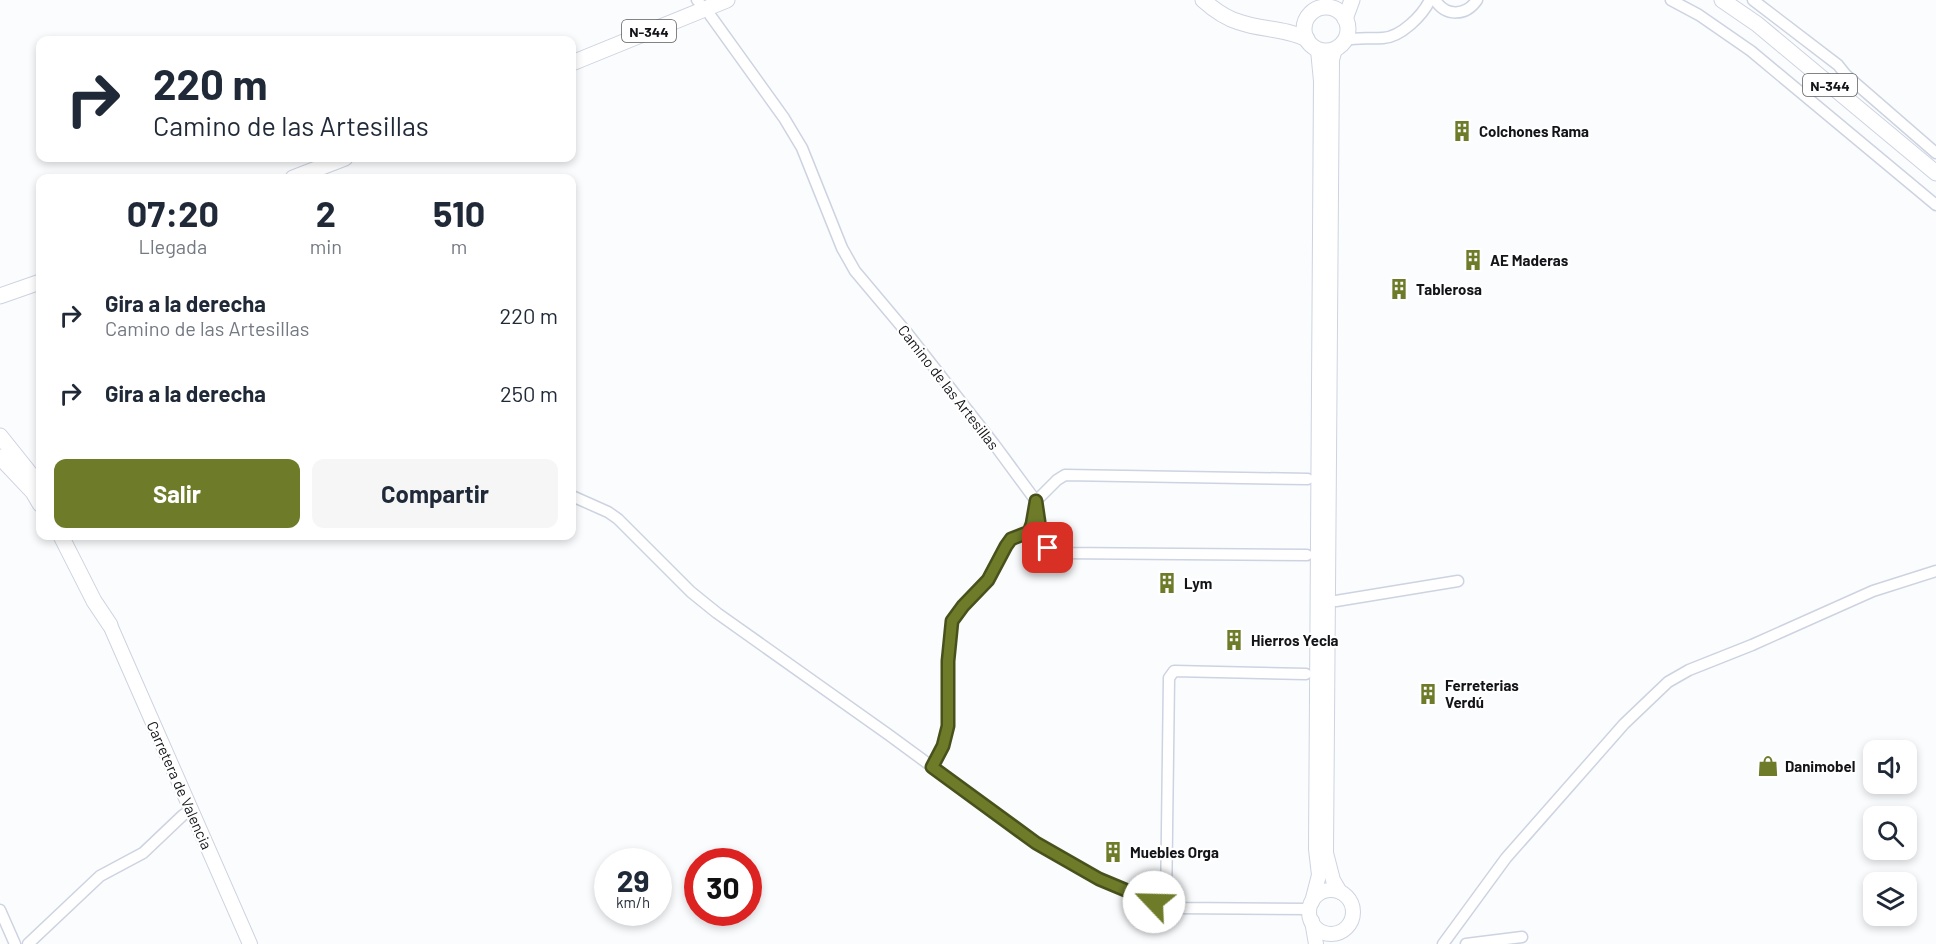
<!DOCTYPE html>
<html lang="es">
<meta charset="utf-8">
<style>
:root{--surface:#fff;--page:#f6f6f7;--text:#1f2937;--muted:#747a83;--accent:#6e7c2a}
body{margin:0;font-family:Barlow,sans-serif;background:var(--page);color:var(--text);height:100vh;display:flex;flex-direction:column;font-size:22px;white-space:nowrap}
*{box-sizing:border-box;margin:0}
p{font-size:20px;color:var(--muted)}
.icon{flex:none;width:33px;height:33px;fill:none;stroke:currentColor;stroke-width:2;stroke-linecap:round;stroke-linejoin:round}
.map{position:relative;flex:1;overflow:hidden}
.details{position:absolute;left:36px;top:174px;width:540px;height:366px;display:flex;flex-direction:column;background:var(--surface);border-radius:12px;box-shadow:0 3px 9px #0003}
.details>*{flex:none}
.banner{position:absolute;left:36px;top:36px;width:540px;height:126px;border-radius:12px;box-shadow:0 3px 9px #0003;background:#fff;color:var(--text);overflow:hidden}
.tools{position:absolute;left:1863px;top:740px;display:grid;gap:12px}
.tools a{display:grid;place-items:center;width:54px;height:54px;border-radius:12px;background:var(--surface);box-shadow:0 3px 9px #0003;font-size:30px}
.speed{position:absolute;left:594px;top:848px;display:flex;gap:12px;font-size:30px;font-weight:700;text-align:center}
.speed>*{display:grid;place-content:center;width:78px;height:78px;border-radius:50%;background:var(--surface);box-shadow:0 3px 9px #0003;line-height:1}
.speed small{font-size:15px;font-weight:400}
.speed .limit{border:9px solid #d22;background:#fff;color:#111}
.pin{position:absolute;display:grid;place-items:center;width:51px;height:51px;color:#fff;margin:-26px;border-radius:12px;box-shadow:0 3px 9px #0006}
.me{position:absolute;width:66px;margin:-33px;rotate:294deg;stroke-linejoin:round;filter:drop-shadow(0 0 4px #0008)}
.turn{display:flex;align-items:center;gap:21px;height:126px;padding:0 18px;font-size:27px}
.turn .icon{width:78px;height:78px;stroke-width:2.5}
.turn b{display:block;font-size:42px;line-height:51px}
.eta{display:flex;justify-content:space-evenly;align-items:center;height:102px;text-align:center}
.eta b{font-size:36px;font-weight:700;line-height:42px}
.primary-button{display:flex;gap:12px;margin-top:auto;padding:12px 18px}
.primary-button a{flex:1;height:69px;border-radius:12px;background:var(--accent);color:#fff;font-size:24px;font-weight:700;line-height:69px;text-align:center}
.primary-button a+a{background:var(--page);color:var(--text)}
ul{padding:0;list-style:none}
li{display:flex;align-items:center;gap:18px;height:78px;padding:0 18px}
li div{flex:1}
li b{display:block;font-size:22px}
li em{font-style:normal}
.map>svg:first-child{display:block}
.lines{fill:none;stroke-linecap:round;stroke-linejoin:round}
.minor-casing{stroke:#cdd3e0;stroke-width:13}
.major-casing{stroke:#cdd3e0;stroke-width:16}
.highway-casing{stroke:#cdd3e0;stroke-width:17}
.minor{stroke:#fff;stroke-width:10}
.major{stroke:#fff;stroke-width:14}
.highway{stroke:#fff;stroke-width:15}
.route-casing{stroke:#48511b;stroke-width:15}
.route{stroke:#6e7c2a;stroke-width:10}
.labels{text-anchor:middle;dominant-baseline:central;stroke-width:4.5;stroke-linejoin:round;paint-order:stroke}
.shield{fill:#fff;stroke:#5a5b5e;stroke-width:1.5}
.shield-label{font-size:14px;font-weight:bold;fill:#131519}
.poi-label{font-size:15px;font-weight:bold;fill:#131519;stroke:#fff;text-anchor:start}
.street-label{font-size:15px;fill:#131519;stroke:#fff}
</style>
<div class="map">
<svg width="1936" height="944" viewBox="0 0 1936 944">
<rect width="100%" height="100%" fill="#fafcfe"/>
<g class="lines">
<defs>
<g id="minor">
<polyline points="697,0 699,2"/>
<path d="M1435,0C1446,17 1466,16 1477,0"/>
<polyline points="1671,0 1699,15 1751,51 1936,205"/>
<polyline points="1753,0 1838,65 1846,75 1936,153"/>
<polyline points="710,15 784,118 802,148 842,248 855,271 908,334 994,444 1036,501 1032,524 1029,532 1011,539 1006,546 988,580 963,606 952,621 948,661 948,726 943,746 932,767"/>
<path d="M1345,40C1358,37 1370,39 1383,38C1401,37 1422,16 1430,0"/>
<polyline points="572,496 608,512 618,519 691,592 717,613 889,735 1036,843 1099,879 1154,902 1174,908 1310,909"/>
<path d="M1307,555L1059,553C1037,548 1037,519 1036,501L1057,480L1065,475L1308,479"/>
<polyline points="1336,601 1458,581"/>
<polyline points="1166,906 1169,678 1174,671 1306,674"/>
<polyline points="0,910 15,944"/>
<polyline points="28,944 100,876 143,853 183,815 191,811"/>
<polyline points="1443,944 1506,858 1624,724 1668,682 1689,670 1752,645 1873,591 1936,571"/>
<polyline points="1466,944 1522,937"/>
</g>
<g id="major">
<polyline points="1335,49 1332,60 1326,853 1333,880 1340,892"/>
<polyline points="110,625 250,944"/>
<circle cx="1331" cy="912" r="22"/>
<polyline points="1312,902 1319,875 1316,849 1321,81 1318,50"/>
<polyline points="1312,921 1316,944"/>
</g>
<g id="highway">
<path d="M1203,0C1213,9 1225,18 1239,22C1261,30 1285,28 1307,39"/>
<polyline points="1722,0 1757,24 1936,173"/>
<circle cx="1326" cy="29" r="22"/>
<polyline points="1345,19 1352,0"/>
<polyline points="572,63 727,0"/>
<polyline points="293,178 345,158"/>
<polyline points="0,296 40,282"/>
<polyline points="0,436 40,486"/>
<polyline points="0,457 33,492 40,504"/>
<polyline points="61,536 94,601 110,625"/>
</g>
</defs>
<use href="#minor" class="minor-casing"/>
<use href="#major" class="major-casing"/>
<use href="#highway" class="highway-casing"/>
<use href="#minor" class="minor"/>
<use href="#major" class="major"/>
<use href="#highway" class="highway"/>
</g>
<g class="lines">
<defs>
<polyline id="route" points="1048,548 1041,535 1036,501 1032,524 1029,532 1011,539 1006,546 988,580 963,606 952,621 948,661 948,726 943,746 932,767 1036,843 1099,879 1154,902"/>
</defs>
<use href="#route" class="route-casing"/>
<use href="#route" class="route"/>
</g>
<defs>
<symbol id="building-bare" viewBox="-9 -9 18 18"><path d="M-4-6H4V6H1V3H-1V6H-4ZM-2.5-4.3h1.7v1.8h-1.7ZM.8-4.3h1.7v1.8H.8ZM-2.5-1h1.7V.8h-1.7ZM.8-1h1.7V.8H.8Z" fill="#6e7c2a" stroke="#fff" stroke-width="2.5" paint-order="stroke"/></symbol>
<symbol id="shop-bare" viewBox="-9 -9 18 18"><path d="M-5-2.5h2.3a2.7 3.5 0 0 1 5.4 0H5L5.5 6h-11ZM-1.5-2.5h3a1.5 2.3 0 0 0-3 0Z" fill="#6e7c2a" stroke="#fff" stroke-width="2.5" paint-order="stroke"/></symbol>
</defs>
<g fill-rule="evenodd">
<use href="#building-bare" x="1447" y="116" width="30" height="30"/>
<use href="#building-bare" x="1458" y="245" width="30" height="30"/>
<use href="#building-bare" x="1384" y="274" width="30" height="30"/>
<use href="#building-bare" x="1152" y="568" width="30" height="30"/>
<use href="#building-bare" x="1219" y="625" width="30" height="30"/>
<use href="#building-bare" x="1413" y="679" width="30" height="30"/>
<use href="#shop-bare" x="1753" y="751" width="30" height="30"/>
<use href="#building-bare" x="1098" y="837" width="30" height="30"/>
</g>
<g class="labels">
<g class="shield">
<rect x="622" y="20" width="54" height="22" rx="4.5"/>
<rect x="1803" y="74" width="54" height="22" rx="4.5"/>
</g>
<g class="shield-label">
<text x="649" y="31">N-344</text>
<text x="1830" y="85">N-344</text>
</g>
<g class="poi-label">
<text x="1479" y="131">Colchones Rama</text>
<text x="1490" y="260">AE Maderas</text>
<text x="1416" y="289">Tablerosa</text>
<text x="1184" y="583">Lym</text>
<text x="1251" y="640">Hierros Yecla</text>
<text x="1445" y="685">Ferreterias<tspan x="1445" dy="17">Verdú</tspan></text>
<text x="1785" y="766">Danimobel</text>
<text x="1130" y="852">Muebles Orga</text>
</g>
<g class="street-label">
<text transform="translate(949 387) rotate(52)">Camino de las Artesillas</text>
<text transform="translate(180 785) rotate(66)">Carretera de Valencia</text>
</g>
</g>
</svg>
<div class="tools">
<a><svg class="icon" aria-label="sound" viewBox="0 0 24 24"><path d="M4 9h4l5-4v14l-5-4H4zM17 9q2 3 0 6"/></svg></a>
<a><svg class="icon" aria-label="search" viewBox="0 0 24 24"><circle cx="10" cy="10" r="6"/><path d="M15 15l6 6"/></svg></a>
<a><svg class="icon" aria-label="layers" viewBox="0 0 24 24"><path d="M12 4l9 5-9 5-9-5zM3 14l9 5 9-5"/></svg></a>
</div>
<div class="speed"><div>29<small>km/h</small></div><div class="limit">30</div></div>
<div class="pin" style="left:1048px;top:548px;background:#d93025"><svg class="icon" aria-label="arrive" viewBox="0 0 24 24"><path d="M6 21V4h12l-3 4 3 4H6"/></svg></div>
<svg class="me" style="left:1154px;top:902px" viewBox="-20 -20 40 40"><circle r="19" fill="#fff"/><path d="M0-13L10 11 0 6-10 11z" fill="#6e7c2a"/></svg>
<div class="banner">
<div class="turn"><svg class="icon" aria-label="right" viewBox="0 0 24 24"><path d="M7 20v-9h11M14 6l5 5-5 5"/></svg><div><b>220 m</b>Camino de las Artesillas</div></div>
</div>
<section class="details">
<div class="eta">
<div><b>07:20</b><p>Llegada</p></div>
<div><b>2</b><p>min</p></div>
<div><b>510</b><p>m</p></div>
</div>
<ul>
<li><svg class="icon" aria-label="right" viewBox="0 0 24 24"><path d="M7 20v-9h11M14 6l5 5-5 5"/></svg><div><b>Gira a la derecha</b><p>Camino de las Artesillas</p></div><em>220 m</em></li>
<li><svg class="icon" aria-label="right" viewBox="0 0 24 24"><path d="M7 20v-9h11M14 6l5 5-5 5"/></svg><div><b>Gira a la derecha</b></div><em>250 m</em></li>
</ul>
<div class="primary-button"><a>Salir</a><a>Compartir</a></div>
</section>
</div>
